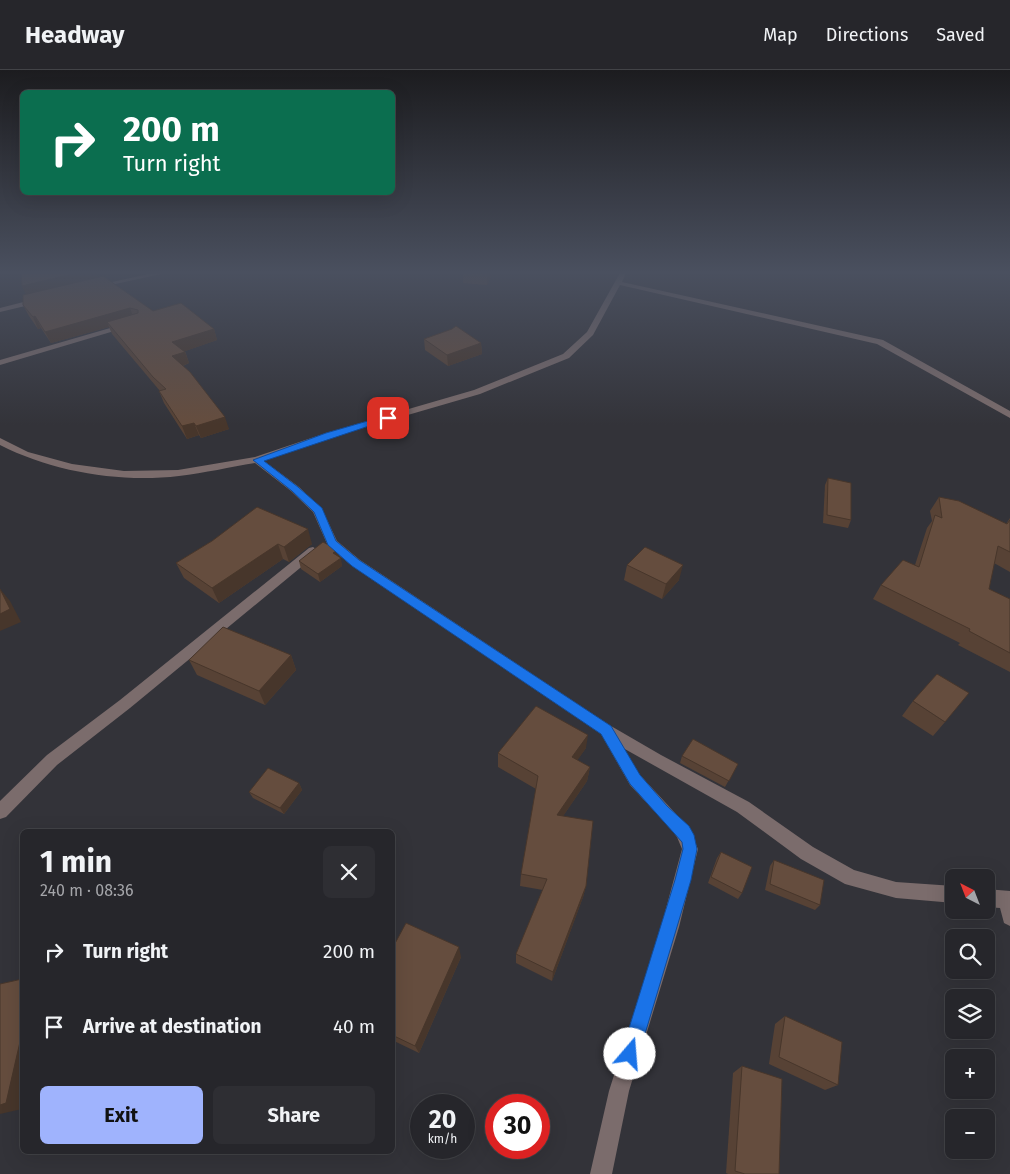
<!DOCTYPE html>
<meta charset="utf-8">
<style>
:root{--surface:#26262b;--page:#2e2e33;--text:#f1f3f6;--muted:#a4a5a9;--line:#424347;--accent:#9fb3fd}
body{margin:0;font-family:"Fira Sans",sans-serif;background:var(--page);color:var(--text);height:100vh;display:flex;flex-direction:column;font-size:19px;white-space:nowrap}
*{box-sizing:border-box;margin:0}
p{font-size:16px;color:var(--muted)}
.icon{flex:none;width:28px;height:28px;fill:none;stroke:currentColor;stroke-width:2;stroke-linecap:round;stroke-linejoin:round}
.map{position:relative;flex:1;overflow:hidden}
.drawer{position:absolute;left:20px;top:759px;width:375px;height:325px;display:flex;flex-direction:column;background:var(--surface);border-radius:8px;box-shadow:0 5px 20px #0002,0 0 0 1px var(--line)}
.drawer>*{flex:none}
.guide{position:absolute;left:20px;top:20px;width:375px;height:105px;border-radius:8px;box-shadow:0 5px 20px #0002,0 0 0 1px var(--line);background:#0b6e4f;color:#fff;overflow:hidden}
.needle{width:32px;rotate:318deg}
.controls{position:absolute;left:945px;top:799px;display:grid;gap:10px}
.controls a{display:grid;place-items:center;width:50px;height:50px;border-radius:8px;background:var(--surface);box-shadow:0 5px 20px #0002,0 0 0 1px var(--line);font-size:25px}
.speed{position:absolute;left:410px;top:1024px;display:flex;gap:10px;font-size:25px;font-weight:700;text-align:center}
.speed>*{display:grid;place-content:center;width:65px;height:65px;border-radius:50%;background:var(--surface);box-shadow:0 5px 20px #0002,0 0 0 1px var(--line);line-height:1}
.speed small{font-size:12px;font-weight:400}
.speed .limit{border:8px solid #d22;background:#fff;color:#111}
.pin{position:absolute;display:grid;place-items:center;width:42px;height:42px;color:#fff;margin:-21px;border-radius:10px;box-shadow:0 2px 8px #0006}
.me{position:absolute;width:55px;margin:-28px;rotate:18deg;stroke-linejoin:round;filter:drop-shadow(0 0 4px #0008)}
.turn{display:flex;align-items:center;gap:18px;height:105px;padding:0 20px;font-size:22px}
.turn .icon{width:65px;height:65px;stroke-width:2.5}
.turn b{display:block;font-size:35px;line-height:42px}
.round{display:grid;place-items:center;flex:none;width:52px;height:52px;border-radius:8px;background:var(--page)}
.overview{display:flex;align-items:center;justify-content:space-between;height:85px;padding:0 20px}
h1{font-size:30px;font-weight:700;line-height:38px}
.button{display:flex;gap:10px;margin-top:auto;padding:10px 20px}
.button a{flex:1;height:58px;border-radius:8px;background:var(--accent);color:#111;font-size:20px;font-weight:700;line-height:58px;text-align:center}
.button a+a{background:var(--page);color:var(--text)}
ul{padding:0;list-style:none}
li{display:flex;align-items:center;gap:15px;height:75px;padding:0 20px}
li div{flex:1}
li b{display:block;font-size:19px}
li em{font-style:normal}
header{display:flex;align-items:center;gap:30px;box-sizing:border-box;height:70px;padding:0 25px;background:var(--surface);border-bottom:1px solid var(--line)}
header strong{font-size:24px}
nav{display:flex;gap:28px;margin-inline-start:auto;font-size:18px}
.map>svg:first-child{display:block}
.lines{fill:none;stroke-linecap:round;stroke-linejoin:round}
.street{fill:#7b6c6c;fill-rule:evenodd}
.wall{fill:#574235}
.shaded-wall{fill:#47362b}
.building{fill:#654d3e;stroke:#47362b}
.route{fill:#1a73e8;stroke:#114b97}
</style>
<header>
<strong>Headway</strong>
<nav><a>Map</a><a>Directions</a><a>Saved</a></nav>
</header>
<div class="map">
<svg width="1010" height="1104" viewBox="0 0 1010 1104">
<rect width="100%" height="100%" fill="#333339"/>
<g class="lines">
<g class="street">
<polygon points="162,201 175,201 97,218 94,216"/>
<path d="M621,201H627L622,212L883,270L1010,341V348L877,274L620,215L593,265L569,288L480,324L332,367L264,391L299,417L322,439L337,471L360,490L611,656L661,685L749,732L813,777L854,800L896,812L954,816V833L896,828L845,814L801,789L737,742L623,678L640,705L688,757L698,779L679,857L629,1021L612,1104H590L609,1021L661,857L682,779L677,767L670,758L630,715L601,664L352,496L328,476L313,442L291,421L255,393C230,397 205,403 179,406C120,413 53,402 0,375V368L28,382L72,394L124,401L178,400L255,387L326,363L474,320L563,284L587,262Z"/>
<polygon points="39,228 42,228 42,232 0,242 0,238"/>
<polygon points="124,254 131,256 0,295 0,290"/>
<polygon points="313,477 319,481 317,484 130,638 57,695 6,747 0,749 0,731 47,685 120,630 309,478"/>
<polygon points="986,819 1010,821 1010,856 1004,853 1000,838 986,837"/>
</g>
</g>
<g class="wall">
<polygon points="21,201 95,201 98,208 153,241 214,259 217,270 185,281 189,293 183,296 229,359 201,368 199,365 187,369 164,333 159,321 160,321 112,264 109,257 51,273 41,258 38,259 29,246 23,235 26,224"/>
<polygon points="463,201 493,201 487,215 463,213"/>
<polygon points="424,269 481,273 482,284 448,296 425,280"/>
<polygon points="828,408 851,450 848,458 823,453 825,415"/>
<polygon points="939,427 1006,454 1010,448 1010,502 994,493 989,519 1010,529 1010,602 958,575 960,573 873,529 881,515 915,495 927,458 932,451 930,441"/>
<polygon points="212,471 312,474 289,492 283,489 219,533 184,508 176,493"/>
<polygon points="340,488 342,496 320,512 301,499 299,491"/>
<polygon points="627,495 679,510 662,529 624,510"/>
<polygon points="291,585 296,600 265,635 197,605 189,590"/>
<polygon points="913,631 945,652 933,666 902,646"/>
<polygon points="586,678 577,690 590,697 587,711 563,746 586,816 583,827 552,911 516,893 516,884 543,820 520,816 521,804 536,719 498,697 498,683"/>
<polygon points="682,686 738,694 725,717 680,693"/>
<polygon points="299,713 302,720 284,744 253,728 249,722"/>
<polygon points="721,782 742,823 738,829 708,813 717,788"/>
<polygon points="774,790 820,835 815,840 765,820 770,796"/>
<polygon points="392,879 461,887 419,983 392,970"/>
<polygon points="785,946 838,1015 825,1020 769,994 775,954"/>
<polygon points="742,996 779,1104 728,1104 726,1103 733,1003"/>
</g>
<g class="shaded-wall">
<polygon points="85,201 95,201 99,211 28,229 22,216"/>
<polygon points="488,201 493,201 487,215 487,204"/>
<polygon points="130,238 134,249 107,252 109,257 51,273 45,262"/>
<polygon points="35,246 41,258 38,259 33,247"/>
<polygon points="214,259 217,270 177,284 172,272"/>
<polygon points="481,273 482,284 448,296 447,285"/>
<polygon points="185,282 189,293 177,298 172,286"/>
<polygon points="225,347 229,359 201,368 196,356"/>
<polygon points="194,353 199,365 187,369 182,356"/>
<polygon points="308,459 312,474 289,492 284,477"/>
<polygon points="278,474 283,489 219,533 212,518"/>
<polygon points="338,480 340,488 333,483"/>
<polygon points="341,488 342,496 320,512 318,504"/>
<polygon points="683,495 679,510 662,529 666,514"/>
<polygon points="0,519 10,531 21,552 0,561"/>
<polygon points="291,585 296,600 265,635 259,621"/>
<polygon points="588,665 586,678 570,701 572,687"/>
<polygon points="590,697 587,711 555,758 557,745"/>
<polygon points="299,713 302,720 284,744 280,738"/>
<polygon points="586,816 583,827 552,911 553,902"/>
<polygon points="459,877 461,887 419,983 415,976"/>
<polygon points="22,963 22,1039 0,1044 0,1035"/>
</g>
<g class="building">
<polygon points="21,201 85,201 22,216"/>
<polygon points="463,201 488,201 487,204 463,202"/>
<polygon points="103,206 153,241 181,233 214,259 172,272 185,282 172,286 190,302 225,347 196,356 194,353 182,356 159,321 166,319 153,307 107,252 138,243 138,240 130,238 45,262 35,246 33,247 23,235 23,225"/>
<polygon points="456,256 481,273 447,285 424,269 452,259"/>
<polygon points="828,408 851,413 851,450 827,445"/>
<polygon points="939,427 959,431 1007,454 1010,450 1010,482 998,476 989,519 1010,529 1010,583 969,561 970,559 881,515 903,490 919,497 935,445 942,448"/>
<polygon points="257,437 308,459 284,477 278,474 212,518 176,493 212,471"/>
<polygon points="323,472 338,480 333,483 341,488 318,504 299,491"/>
<polygon points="645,477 683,495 666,514 627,495"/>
<polygon points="0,519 10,539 0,544"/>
<polygon points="223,557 291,585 259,621 189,590"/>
<polygon points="937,604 969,623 945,652 913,631"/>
<polygon points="536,636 588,665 572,687 590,697 557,745 593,751 586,816 553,902 516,884 547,809 521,804 538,706 498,683"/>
<polygon points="693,669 738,694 729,711 682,686"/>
<polygon points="268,698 299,713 280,738 249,722"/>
<polygon points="721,782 752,797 742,823 711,807"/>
<polygon points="774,790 824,810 820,835 770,814"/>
<polygon points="406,853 459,877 415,976 392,965 392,879"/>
<polygon points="22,909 22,963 6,1033 0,1035 0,914"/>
<polygon points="785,946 842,972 838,1015 779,987"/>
<polygon points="742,996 782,1009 779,1104 745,1104 735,1101"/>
</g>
<linearGradient id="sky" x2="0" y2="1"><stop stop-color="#1c1c1f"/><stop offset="0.57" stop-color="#4a505f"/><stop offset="1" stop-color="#4a505f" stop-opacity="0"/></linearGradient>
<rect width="1010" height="355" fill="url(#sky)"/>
<polygon class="route" points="385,346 393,348 264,391 298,417 322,438 336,471 359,490 611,656 640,705 667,736 689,756 694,765 697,779 691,810 639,984 636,991 630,993 624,991 621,984 675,810 683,779 682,772 630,714 601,664 352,496 328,475 314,442 292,421 253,390 326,363"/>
</svg>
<div class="controls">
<a><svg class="needle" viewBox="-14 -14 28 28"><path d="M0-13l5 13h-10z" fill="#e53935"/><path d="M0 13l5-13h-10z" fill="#a4a5a9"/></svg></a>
<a><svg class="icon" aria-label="search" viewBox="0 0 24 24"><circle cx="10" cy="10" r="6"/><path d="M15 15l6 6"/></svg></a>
<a><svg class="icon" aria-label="layers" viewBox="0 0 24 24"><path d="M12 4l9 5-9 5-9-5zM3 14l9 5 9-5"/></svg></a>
<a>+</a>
<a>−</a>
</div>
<div class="speed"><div>20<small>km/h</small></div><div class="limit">30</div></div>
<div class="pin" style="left:388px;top:348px;background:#d93025"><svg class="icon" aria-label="arrive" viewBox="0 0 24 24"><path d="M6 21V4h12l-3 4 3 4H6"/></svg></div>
<svg class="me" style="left:630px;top:984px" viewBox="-20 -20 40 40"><circle r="19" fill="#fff"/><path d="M0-13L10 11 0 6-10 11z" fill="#1a73e8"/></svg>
<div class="guide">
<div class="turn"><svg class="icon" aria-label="right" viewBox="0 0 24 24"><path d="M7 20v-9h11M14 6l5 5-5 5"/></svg><div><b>200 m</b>Turn right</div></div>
</div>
<section class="drawer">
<div class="overview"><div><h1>1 min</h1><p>240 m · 08:36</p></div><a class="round"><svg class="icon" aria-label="close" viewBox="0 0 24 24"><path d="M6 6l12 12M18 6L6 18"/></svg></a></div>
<ul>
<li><svg class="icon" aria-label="right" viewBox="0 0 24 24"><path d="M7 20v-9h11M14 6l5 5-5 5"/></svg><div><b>Turn right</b></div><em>200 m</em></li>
<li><svg class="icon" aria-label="arrive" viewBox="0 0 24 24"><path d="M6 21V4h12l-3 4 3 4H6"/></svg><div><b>Arrive at destination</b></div><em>40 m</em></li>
</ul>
<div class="button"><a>Exit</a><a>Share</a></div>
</section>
</div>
